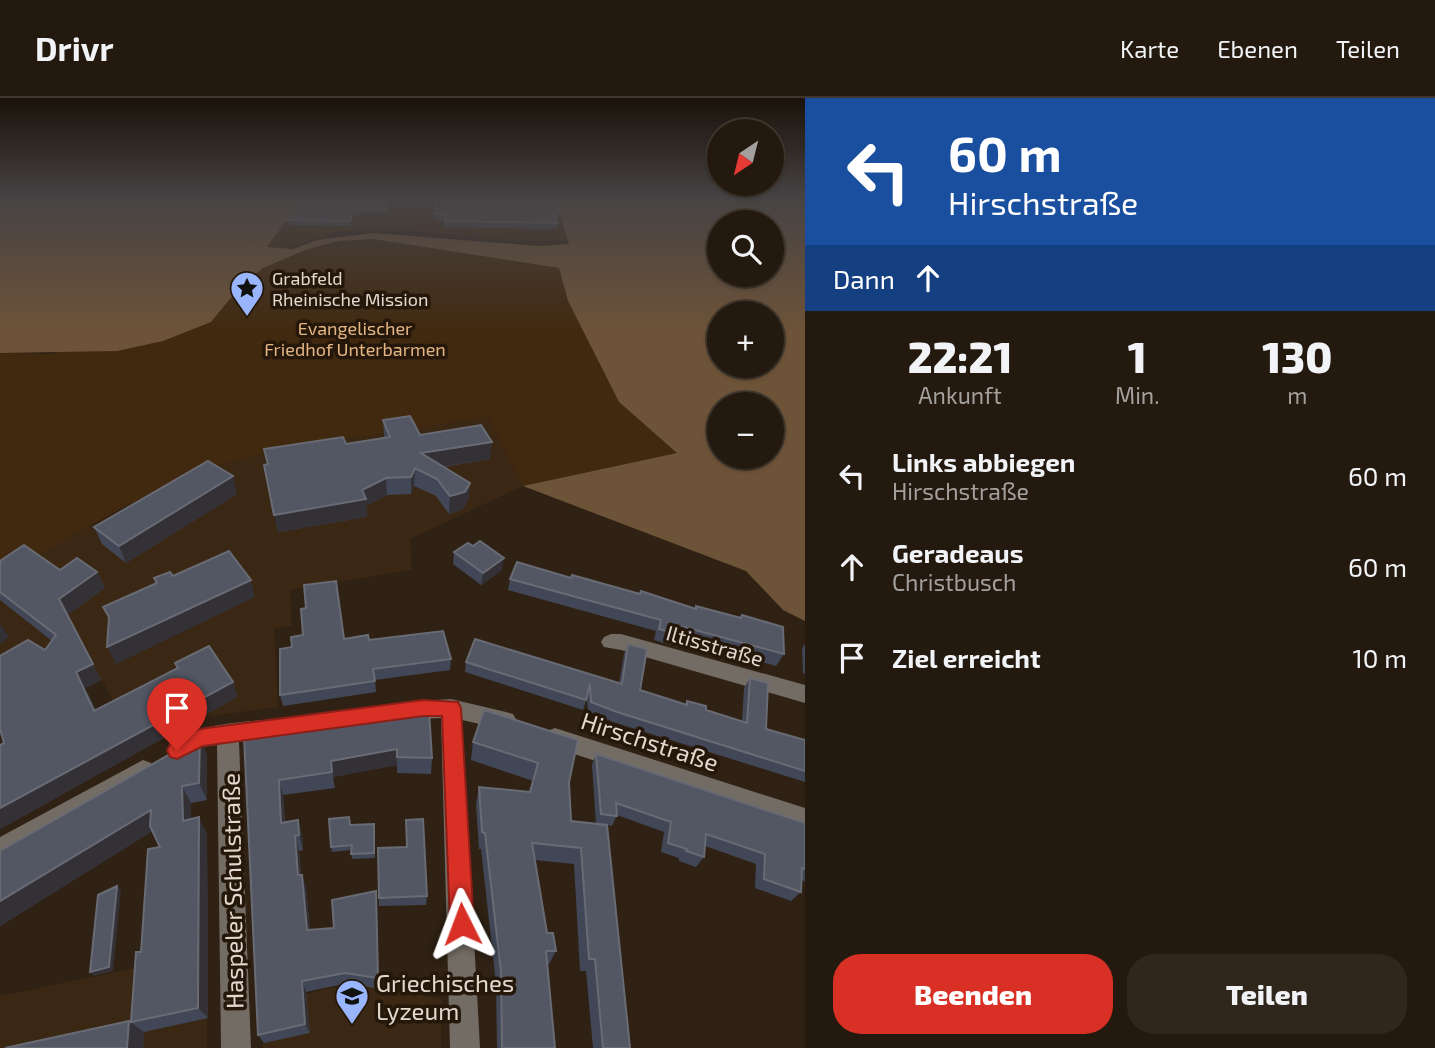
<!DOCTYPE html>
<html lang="de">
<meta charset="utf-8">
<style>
:root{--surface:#23190e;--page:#2f261c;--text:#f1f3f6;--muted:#a3a09e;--line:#40382e;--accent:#d93025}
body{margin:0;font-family:"Exo 2",sans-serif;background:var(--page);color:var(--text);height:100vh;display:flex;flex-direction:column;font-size:26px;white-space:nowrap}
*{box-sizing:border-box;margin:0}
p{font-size:23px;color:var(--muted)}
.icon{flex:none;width:38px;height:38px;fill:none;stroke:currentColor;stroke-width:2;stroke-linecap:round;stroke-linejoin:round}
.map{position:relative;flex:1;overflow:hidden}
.details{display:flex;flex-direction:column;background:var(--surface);width:630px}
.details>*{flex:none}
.banner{background:#1a4fa0;color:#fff;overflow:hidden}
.needle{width:46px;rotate:215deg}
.controls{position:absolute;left:707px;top:21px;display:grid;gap:14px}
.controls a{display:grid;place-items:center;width:77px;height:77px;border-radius:50%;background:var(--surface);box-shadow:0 2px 5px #0004,0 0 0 2px var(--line);font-size:35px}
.pin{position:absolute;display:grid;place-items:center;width:60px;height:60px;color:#fff;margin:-72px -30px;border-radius:50% 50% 50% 0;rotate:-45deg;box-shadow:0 0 7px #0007}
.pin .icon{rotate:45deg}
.me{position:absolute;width:77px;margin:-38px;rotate:357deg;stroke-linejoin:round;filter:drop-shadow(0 0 5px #0008)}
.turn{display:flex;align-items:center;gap:24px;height:147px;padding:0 28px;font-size:32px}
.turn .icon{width:91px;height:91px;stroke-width:2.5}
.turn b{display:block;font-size:49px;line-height:60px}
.then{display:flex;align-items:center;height:66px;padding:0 28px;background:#0003;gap:14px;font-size:26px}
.eta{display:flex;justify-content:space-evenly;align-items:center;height:119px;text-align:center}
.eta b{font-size:42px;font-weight:800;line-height:49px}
.button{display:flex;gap:14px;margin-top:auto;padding:14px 28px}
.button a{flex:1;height:80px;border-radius:28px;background:var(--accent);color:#fff;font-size:28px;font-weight:800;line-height:80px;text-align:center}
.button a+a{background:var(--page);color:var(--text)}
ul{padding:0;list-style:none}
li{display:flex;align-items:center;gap:21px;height:91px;padding:0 28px}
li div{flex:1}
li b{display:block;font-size:26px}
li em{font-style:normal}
header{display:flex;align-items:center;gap:42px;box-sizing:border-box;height:98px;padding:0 35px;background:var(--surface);border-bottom:2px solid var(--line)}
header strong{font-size:33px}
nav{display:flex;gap:38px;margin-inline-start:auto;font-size:24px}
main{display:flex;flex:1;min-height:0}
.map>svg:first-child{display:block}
.built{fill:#3a2714}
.green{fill:#41290f}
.forest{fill:#6d5338;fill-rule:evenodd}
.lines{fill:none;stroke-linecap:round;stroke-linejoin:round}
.minor{fill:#736c64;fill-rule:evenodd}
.wall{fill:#414756}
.shaded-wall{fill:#333136}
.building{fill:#525763;stroke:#696b74;stroke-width:2}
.route{fill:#d93025;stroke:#8d1f18;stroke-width:2}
.labels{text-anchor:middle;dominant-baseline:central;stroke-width:7;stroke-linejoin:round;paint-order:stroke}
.far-poi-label{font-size:18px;fill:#e1d8cf;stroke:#25180a;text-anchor:start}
.far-park-label{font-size:18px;fill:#e4b585;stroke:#25180a}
.street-label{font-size:21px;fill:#e1d8cf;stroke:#25180a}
.near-street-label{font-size:24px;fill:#e1d8cf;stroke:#25180a}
.near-poi-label{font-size:24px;fill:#e1d8cf;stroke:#25180a;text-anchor:start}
</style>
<header>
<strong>Drivr</strong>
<nav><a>Karte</a><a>Ebenen</a><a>Teilen</a></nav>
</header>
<main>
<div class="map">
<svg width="805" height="950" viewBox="0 0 805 950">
<rect width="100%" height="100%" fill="#2f2113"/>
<g class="built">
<polygon points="488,319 523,388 410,441 412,472 290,492 292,528 274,530 278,609 212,618 138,653 102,582 58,603 0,593 0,478 54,447 178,383 227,365 277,352"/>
<polygon points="207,855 207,950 0,950 0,898"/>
<polygon points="353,885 442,901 441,950 263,950 261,906"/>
</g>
<g class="green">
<polygon points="302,101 555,101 569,143 522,143 385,131 338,134 285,151 266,150"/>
<polygon points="373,141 559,170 568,203 619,304 678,355 523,388 488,319 277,352 227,365 178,383 122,410 0,478 0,255 50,256 211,224 239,190 263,170 308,151 339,143"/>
</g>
<path class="forest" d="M0,101H302L267,149L293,151L317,142L372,135L539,148L569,146L555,101H805V523L783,512L746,473L523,388L677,355L619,304L568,203L559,170L373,141L339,143L308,151L263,170L239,190L211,224L163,243L117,253L0,255ZM719,124H772V177H719ZM719,215H772V268H719ZM719,306H772V359H719Z"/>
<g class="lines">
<g class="minor">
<polygon points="611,536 621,536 805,587 805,605 621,552 604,549 601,544 604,539"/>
<polygon points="451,601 506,614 513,616 517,623 513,630 506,632 462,622 480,950 450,950 441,620 403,622 396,619 393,613 396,607 403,604"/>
<path d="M274,621L282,623L285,630L282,637L239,644L251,950H221L217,647L203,649L180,661L172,658L169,651C181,625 248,624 274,621Z"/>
<polygon points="555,630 805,710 805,732 547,647 544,640 547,633"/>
<polygon points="143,662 151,665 154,672 151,679 0,764 0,739"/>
</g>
</g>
<g class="wall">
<polygon points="389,101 387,116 353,116 350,128 289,127 288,122"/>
<polygon points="560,114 559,120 556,120 558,125 557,131 444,129 444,122 434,122 434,116"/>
<polygon points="383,322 420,337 490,361 444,369 470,385 468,402 463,411 449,416 436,398 414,388 411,396 387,397 366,408 367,419 278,434 264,367 346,346 384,340"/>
<polygon points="237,396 126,465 102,446 94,429"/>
<polygon points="454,454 502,472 481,487 453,466"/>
<polygon points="0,463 60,472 97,474 105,490 67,517 101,582 85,590 96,612 177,570 175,565 233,584 237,599 0,731 0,647 4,645 45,552 52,543 0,502"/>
<polygon points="571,480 695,511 696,508 740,519 742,517 784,556 776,568 682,541 678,549 654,542 656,533 508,492 510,481"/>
<polygon points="344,541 369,542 451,561 450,572 375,582 376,594 283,608 280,597"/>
<polygon points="628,546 640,592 685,606 687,603 706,612 742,623 744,590 750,580 766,631 805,642 805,684 613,624 588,613 587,600 583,612 465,574 466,564 619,585 624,556"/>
<polygon points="805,546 805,576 803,575 802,550"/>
<polygon points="484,612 569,684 571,723 596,726 592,667 596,656 805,725 805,784 802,782 801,794 791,803 755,790 756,766 705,748 704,759 696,769 679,763 679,760 661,754 664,734 617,717 612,728 607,727 630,950 593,950 586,873 580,873 574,766 535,762 547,835 556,853 549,866 547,866 555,950 497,950 496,886 481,751 479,751 476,706 479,689 530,694 533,683 471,662 473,644"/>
<polygon points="200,639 207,657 207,702 191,705 191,721 207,736 208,920 144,934 143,950 5,950 131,924 141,854 160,749 152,733 0,828 0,753"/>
<polygon points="244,639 432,660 431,676 397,675 397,667 333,679 335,690 283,697 285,724 298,722 302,737 303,752 299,753 301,777 302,777 306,790 310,832 334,830 376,793 379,891 348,885 306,894 310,935 264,945 258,937"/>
<polygon points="374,726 375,760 352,761 351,752 332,754 331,749 350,727"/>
<polygon points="427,798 426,807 379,808 379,800"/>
</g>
<g class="shaded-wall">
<polygon points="492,344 490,361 421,372 421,355"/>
<polygon points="415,370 414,388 411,396 411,379"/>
<polygon points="233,378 237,396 126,465 119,448"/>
<polygon points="386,380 387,397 366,408 367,419 278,434 274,417 362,392"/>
<polygon points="470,385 468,402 463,411 449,416 450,398"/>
<polygon points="504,460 502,472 481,487 483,475"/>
<polygon points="97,474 105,490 67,517 101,582 85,590 103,628 94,613 76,574 59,501"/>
<polygon points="251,482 255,499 116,566 107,549"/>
<polygon points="0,526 9,539 0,546"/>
<polygon points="233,584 237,599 0,731 0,710"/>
<polygon points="200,639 207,657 207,702 199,685"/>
<polygon points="397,651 397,667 333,679 335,690 331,663"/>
<polygon points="279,682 283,697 285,740 281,725"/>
<polygon points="182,688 191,705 191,739 183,723"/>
<polygon points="151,712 161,728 0,828 0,803"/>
<polygon points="199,719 207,736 208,920 198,910"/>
<polygon points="298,722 302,737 303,752 299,737"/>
<polygon points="295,738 299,753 302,791 298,777"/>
<polygon points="302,777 306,790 311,844 307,832"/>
<polygon points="117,788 121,792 113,873 94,878 90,874"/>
<polygon points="376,793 377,806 379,891 378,880"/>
<polygon points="302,883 306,894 310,935 305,926"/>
<polygon points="129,923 144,934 143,950 127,950"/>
</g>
<g class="building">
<polygon points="305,101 389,101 387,112 353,111 350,123 288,122"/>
<polygon points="436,101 553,101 560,114 553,114 558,125 445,123 445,116 434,116"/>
<polygon points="410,318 420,337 481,327 492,344 421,355 470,385 465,394 450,398 437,381 415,370 411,379 386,380 362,392 366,401 274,417 264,367 268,366 264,351 343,339 346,346 390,339 383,322"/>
<polygon points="208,363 233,378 119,448 94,429"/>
<polygon points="480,443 504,460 483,475 454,454 468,445 473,448"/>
<polygon points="24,447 60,472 77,460 97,474 59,501 93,566 76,574 94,613 178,570 175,565 209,548 233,584 0,710 0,647 4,645 0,631 0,558 28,542 45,552 56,537 0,494 0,463"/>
<polygon points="229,453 251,482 107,549 109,519 103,509 157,485 154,480 170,474 173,478"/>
<polygon points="517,464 571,480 572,477 640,496 641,493 696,511 696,508 741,520 742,517 783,529 784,556 684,529 683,538 659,531 661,522 510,481"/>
<polygon points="336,483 344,541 368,537 369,542 443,533 451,561 373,571 375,583 280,597 280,551 292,549 291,539 303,537 301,511 306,510 304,487"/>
<polygon points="475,541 622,586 628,546 647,551 640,592 687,607 687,603 706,608 706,612 747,625 750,580 768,585 766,631 805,642 805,673 617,614 591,604 590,586 586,602 466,564"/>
<polygon points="422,608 429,613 432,660 397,659 397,651 331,663 332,674 279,682 281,725 298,722 299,737 295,738 298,777 302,777 307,832 334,830 332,802 376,793 378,880 345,875 302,883 305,926 258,937 244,639 251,633"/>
<polygon points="484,612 578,642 569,684 571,723 607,727 630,950 603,950 595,861 589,861 581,750 532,745 547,835 553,835 556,853 546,853 555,950 502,950 501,874 485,735 482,734 479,689 530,694 538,665 473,644"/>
<polygon points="200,639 199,685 182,688 183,723 199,719 198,910 131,924 136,854 141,854 148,751 160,749 150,728 151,712 0,803 0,753"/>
<polygon points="596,656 805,725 805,771 802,770 801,794 764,781 765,756 706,736 704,759 686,753 687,751 668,745 671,724 616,705 617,718 601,716"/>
<polygon points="349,719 350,727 374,726 374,755 351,756 352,747 331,749 329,721"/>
<polygon points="423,721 427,798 379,800 378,750 407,749 406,722"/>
<polygon points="117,788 109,869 90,874 98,797"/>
<polygon points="129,923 127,950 5,950"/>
</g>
<linearGradient id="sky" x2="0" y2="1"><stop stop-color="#1a120a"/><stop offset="0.43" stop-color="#474344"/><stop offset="1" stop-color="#474344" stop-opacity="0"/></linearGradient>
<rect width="805" height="234" fill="url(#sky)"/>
<polygon class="route" points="423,602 458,604 461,610 474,826 470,834 462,838 453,834 450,826 442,618 423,618 203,648 177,661 170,659 167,652 170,646 199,631"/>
<defs>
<symbol id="sight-pin" viewBox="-11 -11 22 30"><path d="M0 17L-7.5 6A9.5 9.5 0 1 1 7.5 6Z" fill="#98b5fd" stroke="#25180a"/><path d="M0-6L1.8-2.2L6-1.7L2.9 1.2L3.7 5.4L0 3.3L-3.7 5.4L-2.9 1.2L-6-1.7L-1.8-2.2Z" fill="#111"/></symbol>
<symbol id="school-pin" viewBox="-11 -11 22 30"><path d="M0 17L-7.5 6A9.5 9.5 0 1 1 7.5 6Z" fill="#98b5fd" stroke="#25180a"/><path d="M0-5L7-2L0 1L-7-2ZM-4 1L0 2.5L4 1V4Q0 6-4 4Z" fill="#111"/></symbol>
</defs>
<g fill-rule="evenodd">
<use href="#sight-pin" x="228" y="171" width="38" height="52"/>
<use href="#school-pin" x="333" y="879" width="38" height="52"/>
</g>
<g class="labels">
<g class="far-poi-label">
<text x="272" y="180">Grabfeld<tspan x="272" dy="21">Rheinische Mission</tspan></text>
</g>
<g class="far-park-label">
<text x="355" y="230">Evangelischer<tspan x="355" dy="21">Friedhof Unterbarmen</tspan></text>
</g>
<g class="street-label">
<text transform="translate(715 547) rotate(16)">Iltisstraße</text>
</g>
<g class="near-street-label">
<text transform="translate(650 643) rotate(18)">Hirschstraße</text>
<text transform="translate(232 793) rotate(-91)">Haspeler Schulstraße</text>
</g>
<g class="near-poi-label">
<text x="376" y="884">Griechisches<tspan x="376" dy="28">Lyzeum</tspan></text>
</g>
</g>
</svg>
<div class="controls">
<a><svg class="needle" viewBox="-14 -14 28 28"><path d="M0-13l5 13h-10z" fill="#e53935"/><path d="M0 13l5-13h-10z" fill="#a3a09e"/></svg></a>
<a><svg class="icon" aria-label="search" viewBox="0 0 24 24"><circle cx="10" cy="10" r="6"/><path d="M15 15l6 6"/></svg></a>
<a>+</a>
<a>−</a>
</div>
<div class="pin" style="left:177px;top:652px;background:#d93025"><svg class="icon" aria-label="arrive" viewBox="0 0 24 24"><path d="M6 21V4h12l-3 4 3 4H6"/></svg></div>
<svg class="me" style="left:462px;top:826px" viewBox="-20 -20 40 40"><path d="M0-17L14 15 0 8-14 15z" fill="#d93025" stroke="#fff" stroke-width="4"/></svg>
</div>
<section class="details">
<div class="banner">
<div class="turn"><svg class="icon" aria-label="left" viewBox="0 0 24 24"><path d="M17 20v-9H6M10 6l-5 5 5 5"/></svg><div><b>60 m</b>Hirschstraße</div></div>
<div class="then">Dann<svg class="icon" aria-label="ahead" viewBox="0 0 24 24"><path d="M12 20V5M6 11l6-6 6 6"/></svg></div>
</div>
<div class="eta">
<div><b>22:21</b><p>Ankunft</p></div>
<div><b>1</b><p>Min.</p></div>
<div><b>130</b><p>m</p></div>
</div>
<ul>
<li><svg class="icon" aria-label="left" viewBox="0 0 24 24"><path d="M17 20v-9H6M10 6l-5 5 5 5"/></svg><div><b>Links abbiegen</b><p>Hirschstraße</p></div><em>60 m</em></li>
<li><svg class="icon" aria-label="ahead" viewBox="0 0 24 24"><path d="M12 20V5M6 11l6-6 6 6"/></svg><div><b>Geradeaus</b><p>Christbusch</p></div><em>60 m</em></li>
<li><svg class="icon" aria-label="arrive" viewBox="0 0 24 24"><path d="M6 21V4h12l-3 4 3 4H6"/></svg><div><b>Ziel erreicht</b></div><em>10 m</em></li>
</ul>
<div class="button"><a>Beenden</a><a>Teilen</a></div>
</section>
</main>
